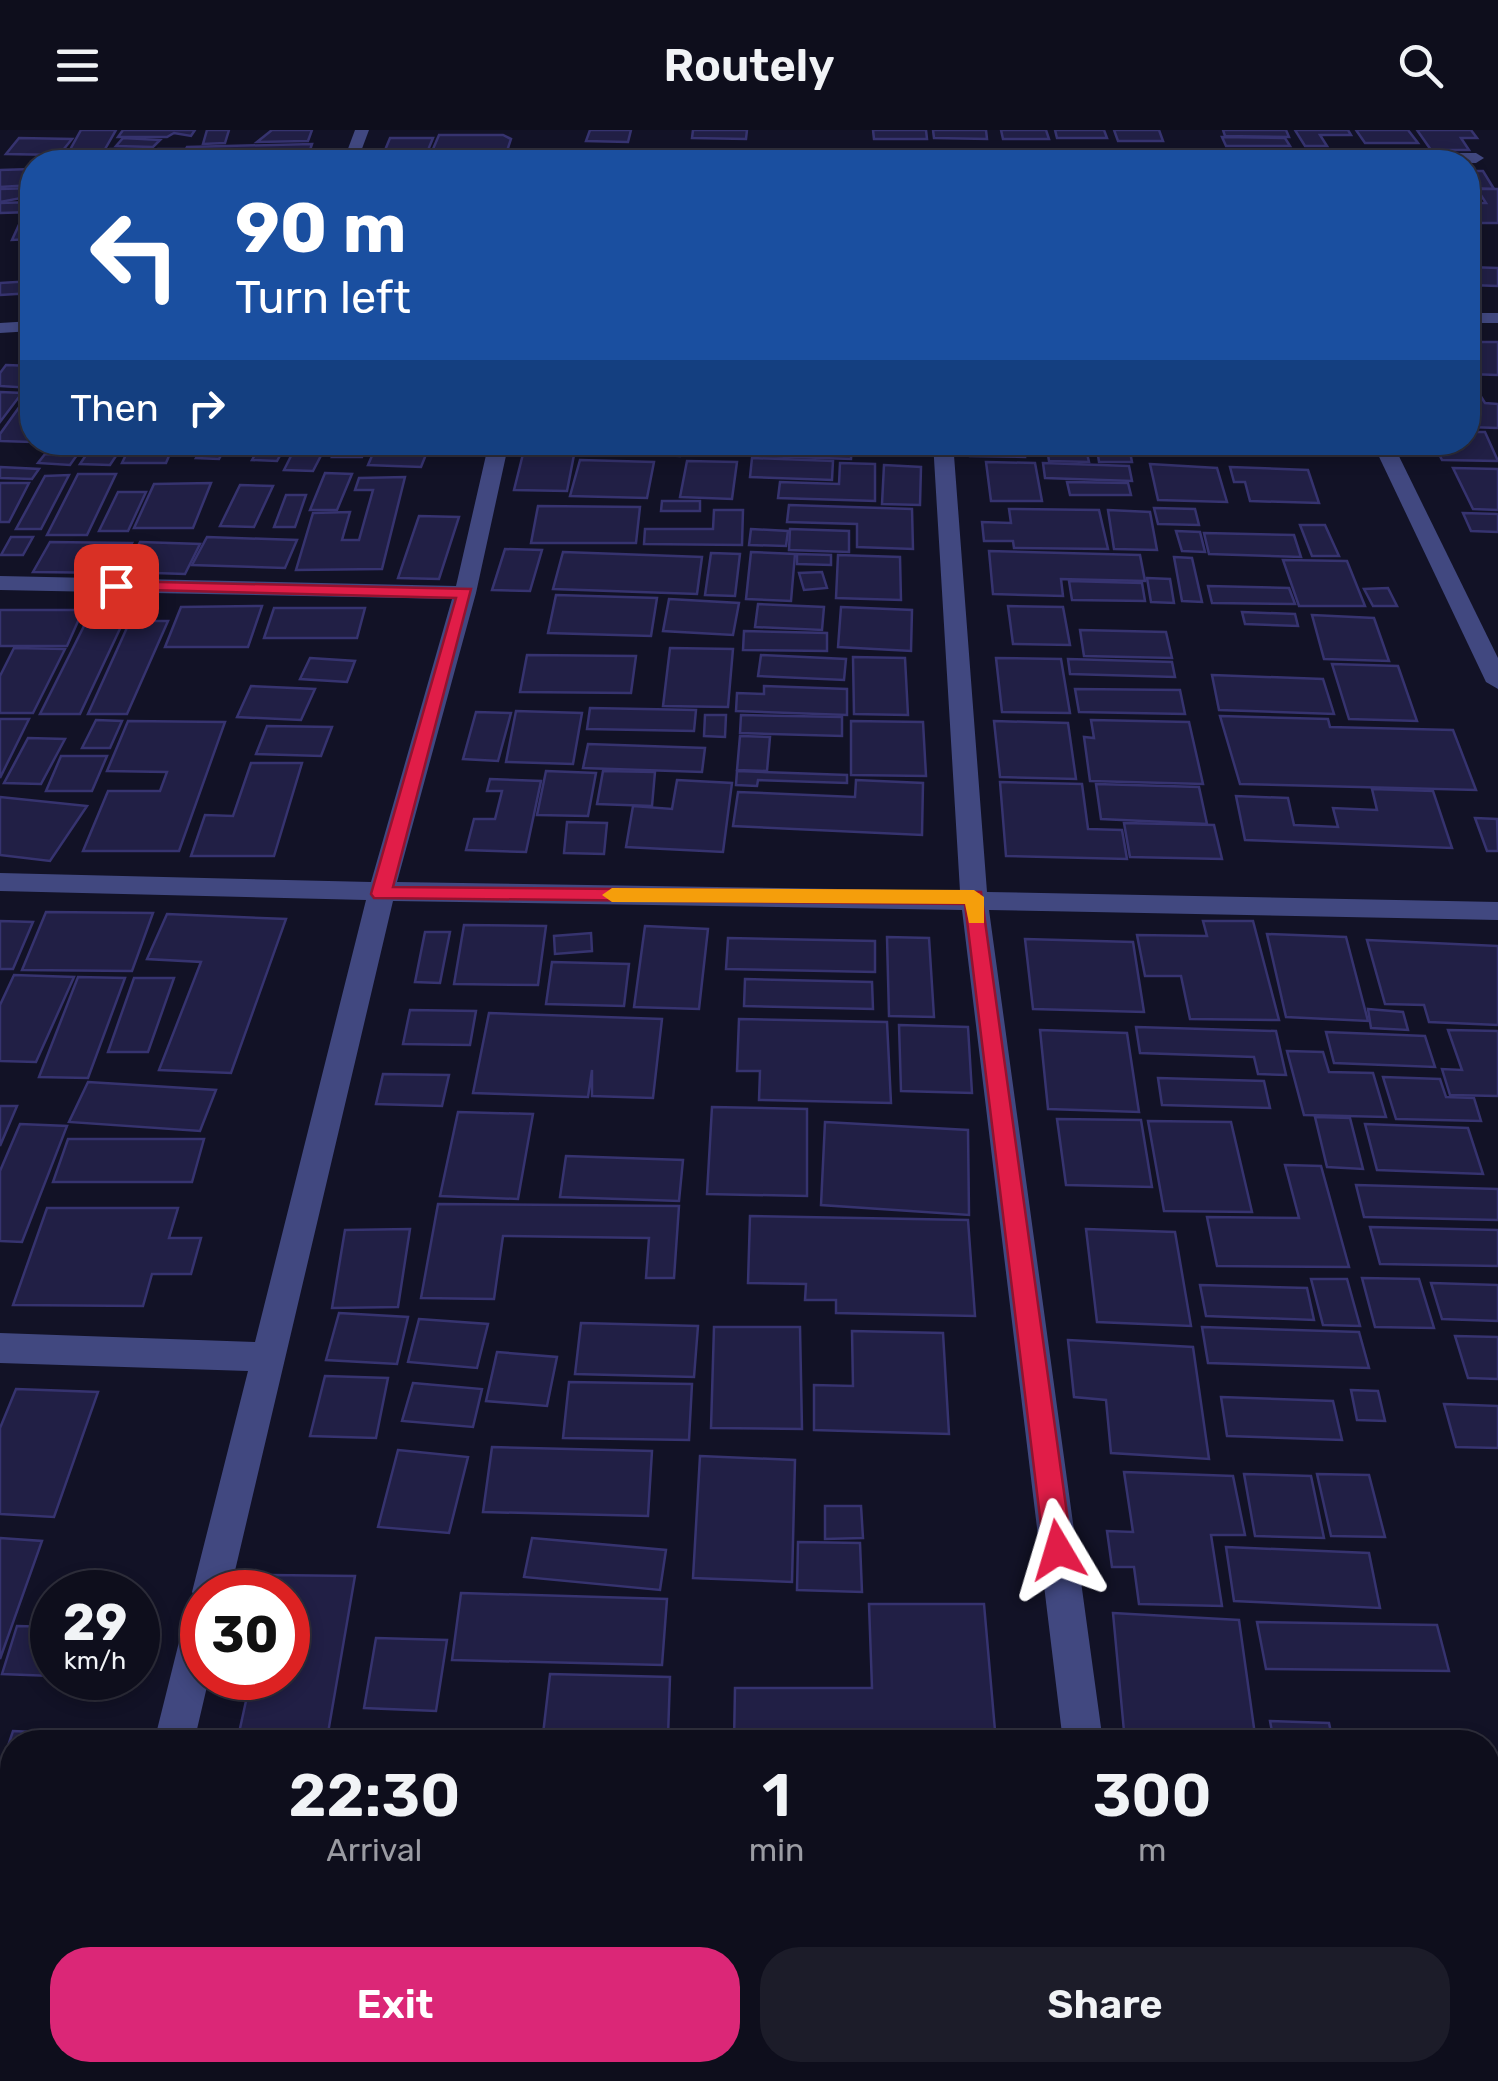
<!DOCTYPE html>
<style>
:root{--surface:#0e0e1c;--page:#1c1c29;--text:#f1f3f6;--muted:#9b9ca3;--line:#2e2e3b;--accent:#db2777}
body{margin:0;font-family:Rubik,sans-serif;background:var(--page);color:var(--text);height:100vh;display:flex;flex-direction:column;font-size:38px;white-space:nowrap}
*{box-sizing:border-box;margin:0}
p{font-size:32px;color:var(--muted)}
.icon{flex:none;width:55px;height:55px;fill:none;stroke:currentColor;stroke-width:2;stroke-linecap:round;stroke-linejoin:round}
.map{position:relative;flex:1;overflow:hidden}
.sheet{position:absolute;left:0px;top:1600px;width:1500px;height:352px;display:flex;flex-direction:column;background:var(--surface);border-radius:40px 40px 0 0;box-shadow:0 5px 15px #0003,0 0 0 2px var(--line)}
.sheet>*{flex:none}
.guide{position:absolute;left:20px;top:20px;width:1460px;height:305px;border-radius:40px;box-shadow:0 5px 15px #0003,0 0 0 2px var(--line);background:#1a4fa0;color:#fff;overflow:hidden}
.speed{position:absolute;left:30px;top:1440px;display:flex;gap:20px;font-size:50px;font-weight:700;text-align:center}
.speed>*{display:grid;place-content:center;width:130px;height:130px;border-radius:50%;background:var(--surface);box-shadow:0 5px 15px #0003,0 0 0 2px var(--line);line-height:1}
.speed small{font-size:25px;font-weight:400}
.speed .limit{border:15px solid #d22;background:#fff;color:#111}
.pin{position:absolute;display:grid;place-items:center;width:85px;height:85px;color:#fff;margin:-42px;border-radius:20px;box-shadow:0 5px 15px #0006}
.me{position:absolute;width:110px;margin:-55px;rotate:353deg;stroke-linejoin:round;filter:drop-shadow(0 0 8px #0008)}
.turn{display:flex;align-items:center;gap:35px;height:210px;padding:0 50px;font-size:45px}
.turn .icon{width:130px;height:130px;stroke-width:2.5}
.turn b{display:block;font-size:70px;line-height:85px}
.then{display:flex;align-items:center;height:95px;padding:0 50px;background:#0003;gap:20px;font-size:38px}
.eta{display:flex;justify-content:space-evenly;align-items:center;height:170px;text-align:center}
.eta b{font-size:60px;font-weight:600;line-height:70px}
.action{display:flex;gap:20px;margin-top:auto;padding:20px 50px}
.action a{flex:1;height:115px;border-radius:40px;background:var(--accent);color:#fff;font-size:40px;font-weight:600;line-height:115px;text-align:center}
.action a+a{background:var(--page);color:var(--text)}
header{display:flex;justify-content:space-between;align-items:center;height:130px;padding:0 50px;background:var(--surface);font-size:45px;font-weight:600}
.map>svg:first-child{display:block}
.building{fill:#211f45;stroke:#36336f;stroke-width:2.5}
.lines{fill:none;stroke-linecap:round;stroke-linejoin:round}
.minor{fill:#414880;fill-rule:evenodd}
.route{fill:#e11d48;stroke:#92132f;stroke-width:2.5}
.slow{fill:#f59e0b}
</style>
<header><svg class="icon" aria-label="menu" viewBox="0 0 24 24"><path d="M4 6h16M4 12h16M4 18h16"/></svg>Routely<svg class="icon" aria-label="search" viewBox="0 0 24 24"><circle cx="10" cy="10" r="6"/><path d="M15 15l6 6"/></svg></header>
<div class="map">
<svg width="1498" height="1951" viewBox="0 0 1498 1951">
<rect width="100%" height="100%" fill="#121226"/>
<g class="building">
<polygon points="81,0 116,0 101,26 66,27"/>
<polygon points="123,0 195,0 191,6 174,3 167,7 118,7"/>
<polygon points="207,0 229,0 225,13 203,14"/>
<polygon points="272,0 312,0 308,11 257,12"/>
<polygon points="590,0 631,0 628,12 586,11"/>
<polygon points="693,0 747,0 746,9 692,8"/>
<polygon points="873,0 926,0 927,9 874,9"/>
<polygon points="933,0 986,0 987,9 934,8"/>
<polygon points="1001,0 1046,0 1049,9 1003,9"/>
<polygon points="1055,0 1104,0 1107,8 1057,8"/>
<polygon points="1114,0 1159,0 1163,11 1118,11"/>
<polygon points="1223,0 1286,0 1289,7 1225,6"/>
<polygon points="1295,0 1348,0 1351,5 1320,5 1327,16 1305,16"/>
<polygon points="1356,0 1408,0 1418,13 1365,13"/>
<polygon points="1417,0 1471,0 1477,8 1461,8 1469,20 1431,20"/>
<polygon points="439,5 503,5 511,9 505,27 436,26 438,21 433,19"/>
<polygon points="1222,7 1285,8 1290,16 1226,16"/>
<polygon points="19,8 72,9 59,25 6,24"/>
<polygon points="123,8 160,10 153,17 116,16"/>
<polygon points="390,8 433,8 426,25 383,25"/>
<polygon points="312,14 306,32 239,32 242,24 183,25 187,17"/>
<polygon points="110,19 144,19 135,32 101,32"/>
<polygon points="158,19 186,19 178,32 150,32"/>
<polygon points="32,39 32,55 0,57 0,40"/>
<polygon points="1468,41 1483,41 1494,59 1468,58"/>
<polygon points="32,58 32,66 0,72 0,59"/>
<polygon points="1477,59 1498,59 1498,93 1476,93 1468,80 1468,73 1486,73"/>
<polygon points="32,72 32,82 0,83 0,73"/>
<polygon points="32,85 32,109 12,110 23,86"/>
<polygon points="1468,137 1498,138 1498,156 1470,155"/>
<polygon points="32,151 32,163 0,165 0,153"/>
<polygon points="1468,212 1498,212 1498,245 1468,244"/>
<polygon points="6,235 32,236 32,258 0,256 0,243"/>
<polygon points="0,262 22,263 0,292"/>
<polygon points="30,262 32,312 0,311 0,304"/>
<polygon points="1468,264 1480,265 1485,273 1498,274 1498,298 1468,297"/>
<polygon points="1468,302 1485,302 1498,331 1442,330 1433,312 1468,312"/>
<polygon points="132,312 175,312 166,333 122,333"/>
<polygon points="262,312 278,312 287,313 277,331 252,330"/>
<polygon points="298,312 328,312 313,341 284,340"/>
<polygon points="338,312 367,312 362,327 332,327"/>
<polygon points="378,312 431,312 421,337 368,335"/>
<polygon points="530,312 570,312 568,320 528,319"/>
<polygon points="644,312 658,312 683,314 680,326 641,324"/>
<polygon points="761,312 852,312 851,329 759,326"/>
<polygon points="861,312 916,312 916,325 861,323"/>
<polygon points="969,312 1023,312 1025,327 970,326"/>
<polygon points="1096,312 1128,312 1132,332 1099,332"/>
<polygon points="1188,312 1301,312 1305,325 1190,322"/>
<polygon points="204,315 227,315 219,329 196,328"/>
<polygon points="1047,318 1086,319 1089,332 1049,331"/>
<polygon points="88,322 118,323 110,335 80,334"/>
<polygon points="45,324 77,325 70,335 38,333"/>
<polygon points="523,324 574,325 567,361 514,360"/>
<polygon points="752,328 833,331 832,350 750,347"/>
<polygon points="580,330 654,332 647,368 570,366"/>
<polygon points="687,331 737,332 732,369 680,367"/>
<polygon points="986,332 1035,333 1042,371 991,371"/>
<polygon points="840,333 875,334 875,371 778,368 780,352 839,354"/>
<polygon points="1043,333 1129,336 1132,351 1045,348"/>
<polygon points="1150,334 1217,338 1227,372 1158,370"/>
<polygon points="884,335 921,337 920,375 882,374"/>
<polygon points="0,337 39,339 32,349 0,348"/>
<polygon points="1230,337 1308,340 1319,373 1250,371 1245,352 1234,352"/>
<polygon points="1453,338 1498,339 1498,380 1473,379"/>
<polygon points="325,343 352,344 337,380 310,380"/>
<polygon points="78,344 116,344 87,405 47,405"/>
<polygon points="69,345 41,399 16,399 45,346"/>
<polygon points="405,347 382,439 296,440 313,383 350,382 342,410 359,410 373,360 355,360 359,348"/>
<polygon points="1067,352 1128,353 1131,365 1070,365"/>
<polygon points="0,353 29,353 9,392 0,392"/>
<polygon points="211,353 193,398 134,398 154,354"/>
<polygon points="240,355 273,356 254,397 220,396"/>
<polygon points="118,362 146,362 128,401 99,401"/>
<polygon points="286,365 306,365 295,397 274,397"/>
<polygon points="662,371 700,371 700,381 661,381"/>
<polygon points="789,375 912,379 913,419 857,417 857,394 787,392"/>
<polygon points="538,376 640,377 636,413 531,413"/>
<polygon points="1154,378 1195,379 1199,395 1158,394"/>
<polygon points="1009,379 1099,380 1108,419 1014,418 1013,411 984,411 982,392 1011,393"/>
<polygon points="714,380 743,380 742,415 644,414 645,399 713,399"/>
<polygon points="1108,380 1150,382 1157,420 1114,419"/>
<polygon points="1463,383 1498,384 1498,402 1471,401"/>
<polygon points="419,386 459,387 439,449 398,448"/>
<polygon points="1300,395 1325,395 1339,426 1312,426"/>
<polygon points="751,399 788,401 786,416 749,415"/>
<polygon points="790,399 849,401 849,422 789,420"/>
<polygon points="1176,401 1200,402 1205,422 1182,421"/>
<polygon points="1204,403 1294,405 1301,427 1209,424"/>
<polygon points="11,407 33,407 23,425 1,425"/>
<polygon points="207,407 297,410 285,438 192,435"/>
<polygon points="50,412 132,413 116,443 33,442"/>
<polygon points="140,412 200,414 185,444 124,442"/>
<polygon points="505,419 542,420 530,461 492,460"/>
<polygon points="989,421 1140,425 1145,451 1061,449 1063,466 993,464"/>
<polygon points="563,422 702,427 697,464 553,459"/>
<polygon points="751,422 795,424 791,471 746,469"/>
<polygon points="711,423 740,424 735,466 705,465"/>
<polygon points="797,424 831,425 831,435 797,434"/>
<polygon points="838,425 900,427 901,470 836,468"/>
<polygon points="1174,427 1192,428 1202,472 1182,471"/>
<polygon points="1283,430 1347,431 1365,476 1299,476"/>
<polygon points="822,442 827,458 804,460 799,443"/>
<polygon points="1147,448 1170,449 1174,473 1151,472"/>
<polygon points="1069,451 1142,453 1145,471 1072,470"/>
<polygon points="1208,456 1289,458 1295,474 1212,473"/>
<polygon points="1388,458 1397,476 1373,476 1364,459"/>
<polygon points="556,465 657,468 651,506 548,503"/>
<polygon points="127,466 123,482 88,483 93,468"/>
<polygon points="669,469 739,473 733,505 663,501"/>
<polygon points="758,474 824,477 822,500 755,497"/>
<polygon points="262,476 248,517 165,517 181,477"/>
<polygon points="1008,476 1063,477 1070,515 1013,514"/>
<polygon points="841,477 912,480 911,521 838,517"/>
<polygon points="274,478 365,478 357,508 264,508"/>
<polygon points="0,480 83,480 67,516 0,516"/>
<polygon points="1242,482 1295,484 1298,496 1245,494"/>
<polygon points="1312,485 1374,488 1389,531 1324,529"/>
<polygon points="88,488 125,488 80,584 40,584"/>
<polygon points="130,491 168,491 127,584 88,584"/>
<polygon points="1080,500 1166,502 1172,528 1084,526"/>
<polygon points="744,501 827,503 827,521 743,520"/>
<polygon points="14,518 65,519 33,583 0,583 0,546"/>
<polygon points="670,518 733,519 728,577 663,576"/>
<polygon points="527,525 636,526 631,563 520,562"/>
<polygon points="761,525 846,529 844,550 758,546"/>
<polygon points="853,527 905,528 908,585 854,584"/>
<polygon points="310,528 355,531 347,552 300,549"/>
<polygon points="996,528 1061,529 1070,583 1002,582"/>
<polygon points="1068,529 1172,532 1175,547 1070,544"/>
<polygon points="1332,534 1398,536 1417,591 1349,589"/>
<polygon points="1212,545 1323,549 1334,584 1219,580"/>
<polygon points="251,556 315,559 301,590 237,587"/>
<polygon points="764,556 847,559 847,585 736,581 737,563 764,564"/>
<polygon points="1075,559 1180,560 1185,584 1079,582"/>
<polygon points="590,578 696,580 694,601 587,599"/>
<polygon points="516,581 582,583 573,634 506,632"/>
<polygon points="476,582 511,583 498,631 463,629"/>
<polygon points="705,585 726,585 725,607 704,606"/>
<polygon points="741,585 842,587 842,606 740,603"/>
<polygon points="1220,586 1328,589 1330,597 1453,600 1476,660 1240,654"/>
<polygon points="0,589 29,589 0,648"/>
<polygon points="96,590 122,591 110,618 82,618"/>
<polygon points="1091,590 1189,592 1203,654 1090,651 1084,607 1094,608"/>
<polygon points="128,591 225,592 179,721 83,721 108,661 160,661 167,642 107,641"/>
<polygon points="851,591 923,592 926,646 851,645"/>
<polygon points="994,591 1068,593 1076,649 1000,647"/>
<polygon points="267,596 332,597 321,626 256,624"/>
<polygon points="740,606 770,607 767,641 737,640"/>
<polygon points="28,608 65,609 41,654 4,653"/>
<polygon points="588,614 705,618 702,642 583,638"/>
<polygon points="61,626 107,626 92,661 46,661"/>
<polygon points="251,633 302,633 274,726 191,726 205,685 233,686"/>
<polygon points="546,641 596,643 588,686 537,685"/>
<polygon points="603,641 655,642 652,676 597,674"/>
<polygon points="737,641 847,645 847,653 758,650 757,656 736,655"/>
<polygon points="490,649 541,651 526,722 466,720 474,689 495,689 502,661 487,661"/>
<polygon points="677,650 732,653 723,722 626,717 633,676 672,679"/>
<polygon points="856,650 923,653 922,705 733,696 738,662 855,667"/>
<polygon points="1000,652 1082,654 1088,699 1122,700 1127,729 1006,726"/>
<polygon points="1096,654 1199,657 1207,694 1101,689"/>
<polygon points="1372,659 1433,661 1452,718 1245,710 1236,666 1288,668 1294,695 1338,697 1333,678 1377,680"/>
<polygon points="0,667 87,676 50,731 0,725"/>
<polygon points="1475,688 1497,689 1498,721 1487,721"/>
<polygon points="567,692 607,693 604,724 564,723"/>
<polygon points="1124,693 1214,695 1222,729 1130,727"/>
<polygon points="46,782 153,783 132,841 22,840"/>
<polygon points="167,784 286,789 231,943 159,940 201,832 147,829"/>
<polygon points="0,791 33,792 13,839 0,839"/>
<polygon points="1203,791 1253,791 1279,890 1190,889 1181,846 1145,846 1137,805 1207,806"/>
<polygon points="464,795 546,796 538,855 454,854"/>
<polygon points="645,796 708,799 699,879 634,877"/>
<polygon points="425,802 450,802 440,853 415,852"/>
<polygon points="591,803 592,821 555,824 554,806"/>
<polygon points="1267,804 1346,807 1368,891 1286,887"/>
<polygon points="887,807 929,808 934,887 889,886"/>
<polygon points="728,808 875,811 875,842 726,839"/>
<polygon points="1025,809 1133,812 1144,882 1033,879"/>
<polygon points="1367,810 1498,816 1498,895 1429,892 1424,875 1385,874"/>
<polygon points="552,832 629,834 624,876 546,874"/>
<polygon points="14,845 74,847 36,932 0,931 0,875"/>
<polygon points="78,847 125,848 88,948 39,947"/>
<polygon points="134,848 174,848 148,922 108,922"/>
<polygon points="745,849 872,852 873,879 744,876"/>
<polygon points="1368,879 1403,882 1408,900 1371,898"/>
<polygon points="410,880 476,881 470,915 403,914"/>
<polygon points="489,883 662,889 653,968 592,966 592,940 588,967 473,963"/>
<polygon points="739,889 887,892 891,973 759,970 760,941 737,941"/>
<polygon points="899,895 968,897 972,963 901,961"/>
<polygon points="1136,897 1276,901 1286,945 1258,944 1254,927 1140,923"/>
<polygon points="1040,900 1127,903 1139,982 1048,979"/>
<polygon points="1448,900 1498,901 1498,966 1450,965 1442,939 1462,940"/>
<polygon points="1326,902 1425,906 1435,937 1334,933"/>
<polygon points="1287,921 1323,922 1329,942 1373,943 1386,987 1304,985"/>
<polygon points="383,944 449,945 442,976 376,974"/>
<polygon points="1383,947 1440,949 1446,967 1474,968 1481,991 1396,989"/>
<polygon points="1158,948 1264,951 1270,978 1162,975"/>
<polygon points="88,952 216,960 200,1001 69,992"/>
<polygon points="0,976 17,976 0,1016"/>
<polygon points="712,977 807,979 807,1066 707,1064"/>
<polygon points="458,982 533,984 518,1069 440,1066"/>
<polygon points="1315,987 1350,988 1363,1039 1327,1037"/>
<polygon points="1057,989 1141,990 1152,1057 1066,1055"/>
<polygon points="1148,991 1231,992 1252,1082 1164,1081"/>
<polygon points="825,992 968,1000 969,1085 821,1075"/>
<polygon points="20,994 67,996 22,1112 0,1111 0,1041"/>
<polygon points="1365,994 1468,998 1483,1044 1377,1040"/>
<polygon points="68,1009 204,1009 192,1052 53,1052"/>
<polygon points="566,1026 683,1030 679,1071 560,1067"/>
<polygon points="1285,1035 1321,1036 1349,1137 1217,1136 1207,1087 1299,1088"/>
<polygon points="1356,1055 1498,1059 1498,1090 1364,1087"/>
<polygon points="438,1074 679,1076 674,1148 646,1148 649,1108 503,1106 494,1169 421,1168"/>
<polygon points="47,1078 178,1078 169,1108 201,1108 191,1144 152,1144 143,1176 13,1175"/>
<polygon points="750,1086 968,1090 975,1186 836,1183 836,1170 805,1170 806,1154 748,1153"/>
<polygon points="1370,1097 1498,1100 1498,1136 1380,1134"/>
<polygon points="410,1099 398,1177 332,1178 345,1100"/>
<polygon points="1086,1099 1175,1102 1191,1196 1097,1192"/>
<polygon points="1362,1148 1419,1149 1434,1198 1375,1197"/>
<polygon points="1311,1149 1347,1149 1360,1196 1323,1195"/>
<polygon points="1431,1153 1498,1155 1498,1191 1442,1189"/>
<polygon points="1200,1155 1307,1158 1314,1190 1206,1186"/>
<polygon points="339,1183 408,1187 397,1234 326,1230"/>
<polygon points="419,1189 488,1194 477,1238 408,1232"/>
<polygon points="581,1193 698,1196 694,1247 575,1244"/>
<polygon points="714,1197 800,1197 802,1299 711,1298"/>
<polygon points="1202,1197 1359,1202 1369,1238 1208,1233"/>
<polygon points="852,1201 943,1203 949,1304 814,1300 814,1255 853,1256"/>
<polygon points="1455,1206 1498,1207 1498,1249 1468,1248"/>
<polygon points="1068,1210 1193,1217 1209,1329 1111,1323 1106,1270 1074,1267"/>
<polygon points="497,1222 557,1227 547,1276 486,1271"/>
<polygon points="325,1246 388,1248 376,1308 310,1306"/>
<polygon points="569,1252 692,1254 689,1310 563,1308"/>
<polygon points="413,1253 482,1259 473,1297 402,1291"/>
<polygon points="16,1259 98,1262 54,1387 0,1384 0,1298"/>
<polygon points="1351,1260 1378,1261 1385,1291 1357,1290"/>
<polygon points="1221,1267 1333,1271 1342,1310 1227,1306"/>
<polygon points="1444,1274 1498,1276 1498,1318 1456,1317"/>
<polygon points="492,1317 652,1321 648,1386 483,1382"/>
<polygon points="398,1320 468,1327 449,1403 378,1397"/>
<polygon points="700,1326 795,1330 792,1452 693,1448"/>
<polygon points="1124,1342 1233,1346 1245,1405 1211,1405 1222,1476 1139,1474 1134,1437 1112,1437 1107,1401 1133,1402"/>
<polygon points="1244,1344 1311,1346 1324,1408 1255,1406"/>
<polygon points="1317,1344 1369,1345 1385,1407 1331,1406"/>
<polygon points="825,1376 861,1376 863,1408 825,1409"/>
<polygon points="0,1408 42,1411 0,1529"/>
<polygon points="532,1408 666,1420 660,1460 524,1447"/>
<polygon points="798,1412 860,1413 862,1462 797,1460"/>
<polygon points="1226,1417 1369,1423 1380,1478 1234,1471"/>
<polygon points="271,1445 355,1446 328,1603 239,1603 251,1548 288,1548 288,1462 268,1462"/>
<polygon points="461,1463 667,1469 662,1535 452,1530"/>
<polygon points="869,1474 984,1474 996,1612 734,1612 735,1558 872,1558"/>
<polygon points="1113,1483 1239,1490 1256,1612 1125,1612"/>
<polygon points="1257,1492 1437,1495 1449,1541 1266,1539"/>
<polygon points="17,1496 52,1497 52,1546 2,1544"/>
<polygon points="376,1508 447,1510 436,1581 364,1578"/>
<polygon points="550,1544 670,1547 668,1607 543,1604"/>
<polygon points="1270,1591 1329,1593 1333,1612 1274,1612"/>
<polygon points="13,1601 95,1605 93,1612 12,1612 12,1854 0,1853 0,1640"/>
<polygon points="1488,1837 1498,1837 1498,1951 1399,1951 1397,1940 1488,1940"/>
<polygon points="163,1940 489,1940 488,1951 160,1951"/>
<polygon points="510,1940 633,1940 632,1951 509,1951"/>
<rect x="706" y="1940" width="202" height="11"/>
<polygon points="923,1940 1057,1940 1058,1951 924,1951"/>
<polygon points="1173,1940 1278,1940 1279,1951 1174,1951"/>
</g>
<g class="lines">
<g class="minor">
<polygon points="355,0 369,0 357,32 343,32"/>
<polygon points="569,19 1476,23 1484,28 1476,33 564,26 562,23"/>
<rect x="1468" y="183" width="30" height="10"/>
<polygon points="32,191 32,201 0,203 0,193"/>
<polygon points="489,312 509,312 476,463 397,752 960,761 933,312 953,312 987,762 1498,772 1498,790 989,780 1103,1612 1063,1612 962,780 393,771 230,1462 202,1462 202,1477 192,1462 248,1241 0,1233 0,1203 255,1212 366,770 0,761 0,743 371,752 452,469 0,460 0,446 456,456"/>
<polygon points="1372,312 1392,312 1498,528 1498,559 1486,552"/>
<polygon points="202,1477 202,1548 209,1548 194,1612 154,1612 183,1496 188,1483"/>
<polygon points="71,1940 117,1940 114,1951 68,1951"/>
<polygon points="1103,1940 1149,1940 1150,1951 1104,1951"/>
</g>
</g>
<polygon class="route" points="116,451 471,459 393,757 981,762 1072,1420 1068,1430 1058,1434 1048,1430 1044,1420 965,774 374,768 371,764 456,468 110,459 110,452"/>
<polygon class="slow" points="612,758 974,760 984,767 984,793 969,793 965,774 612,772 602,765"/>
</svg>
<div class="speed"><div>29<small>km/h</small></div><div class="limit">30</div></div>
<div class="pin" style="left:116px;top:456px;background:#d93025"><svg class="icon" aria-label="arrive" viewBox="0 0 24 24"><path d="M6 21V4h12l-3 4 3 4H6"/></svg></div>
<svg class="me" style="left:1058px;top:1420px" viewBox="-20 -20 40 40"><path d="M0-17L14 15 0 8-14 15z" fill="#e11d48" stroke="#fff" stroke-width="4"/></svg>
<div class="guide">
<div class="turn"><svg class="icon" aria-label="left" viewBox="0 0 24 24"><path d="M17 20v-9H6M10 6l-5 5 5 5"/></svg><div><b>90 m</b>Turn left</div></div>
<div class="then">Then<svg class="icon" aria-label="right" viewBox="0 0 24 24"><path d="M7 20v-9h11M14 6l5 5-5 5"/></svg></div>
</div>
<section class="sheet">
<div class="eta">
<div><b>22:30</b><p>Arrival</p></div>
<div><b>1</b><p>min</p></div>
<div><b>300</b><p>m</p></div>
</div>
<div class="action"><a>Exit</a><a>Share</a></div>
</section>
</div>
